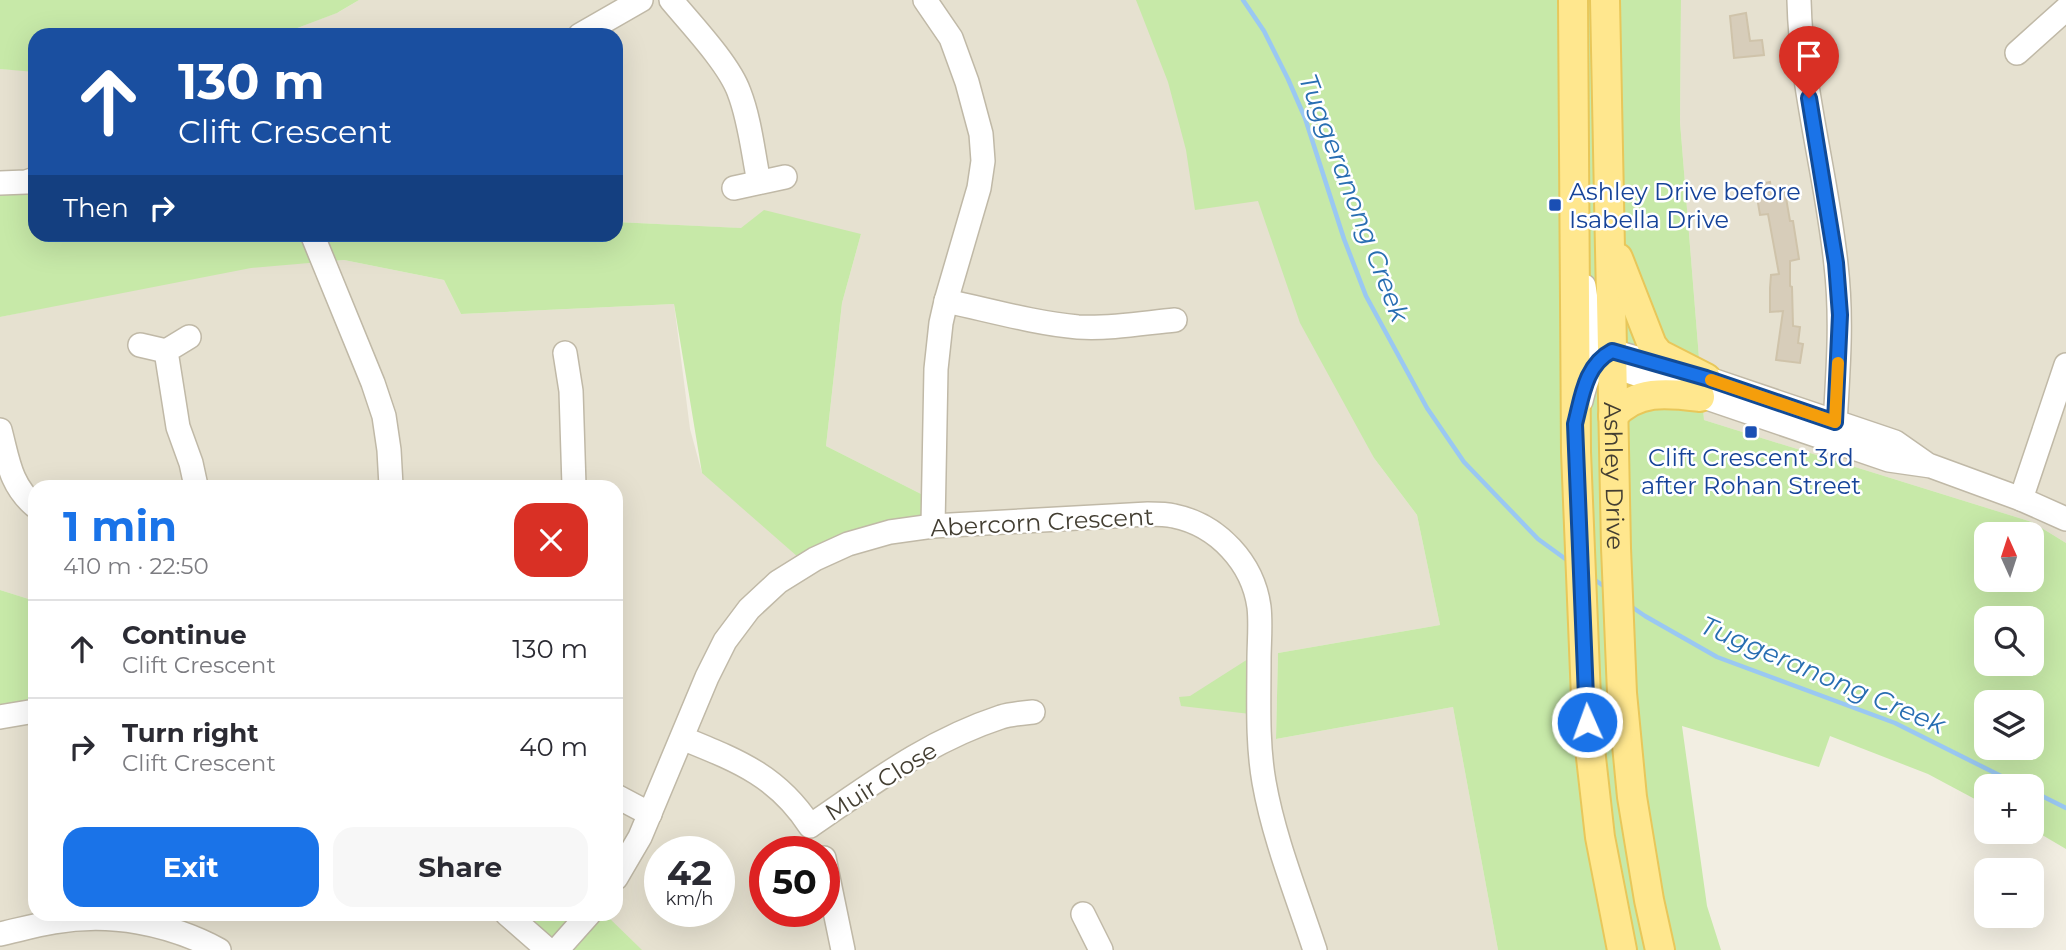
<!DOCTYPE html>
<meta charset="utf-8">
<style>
:root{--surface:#fff;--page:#f7f7f7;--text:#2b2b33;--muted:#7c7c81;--line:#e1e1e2;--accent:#1a73e8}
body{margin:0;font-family:Montserrat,sans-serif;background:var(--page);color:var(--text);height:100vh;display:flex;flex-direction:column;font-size:26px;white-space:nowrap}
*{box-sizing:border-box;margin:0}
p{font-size:23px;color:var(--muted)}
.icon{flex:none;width:38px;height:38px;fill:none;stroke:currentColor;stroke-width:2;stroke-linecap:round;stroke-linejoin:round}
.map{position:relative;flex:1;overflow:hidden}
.drawer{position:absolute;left:28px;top:480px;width:595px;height:441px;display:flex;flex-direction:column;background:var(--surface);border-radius:21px;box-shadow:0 7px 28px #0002}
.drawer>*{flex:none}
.banner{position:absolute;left:28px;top:28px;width:595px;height:214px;border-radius:21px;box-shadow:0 7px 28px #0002;background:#1a4fa0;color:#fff;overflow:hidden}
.needle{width:46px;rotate:357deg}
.buttons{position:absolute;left:1974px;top:522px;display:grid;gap:14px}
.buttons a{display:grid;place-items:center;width:70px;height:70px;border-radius:14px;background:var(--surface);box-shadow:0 7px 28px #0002;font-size:35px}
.speed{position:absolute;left:644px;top:836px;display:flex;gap:14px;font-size:35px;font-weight:700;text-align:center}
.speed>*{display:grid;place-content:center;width:91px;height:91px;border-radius:50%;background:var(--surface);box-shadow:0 7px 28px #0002;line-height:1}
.speed small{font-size:18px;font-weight:400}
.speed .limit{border:10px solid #d22;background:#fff;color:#111}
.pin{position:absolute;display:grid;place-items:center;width:60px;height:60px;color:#fff;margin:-72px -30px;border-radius:50% 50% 50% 0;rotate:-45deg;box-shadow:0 0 7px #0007}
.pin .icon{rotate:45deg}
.me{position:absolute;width:77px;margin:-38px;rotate:358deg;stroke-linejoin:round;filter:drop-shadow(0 0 5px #0008)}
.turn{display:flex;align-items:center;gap:24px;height:147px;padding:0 35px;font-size:32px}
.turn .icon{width:91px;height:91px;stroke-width:2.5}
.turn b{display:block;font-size:49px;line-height:60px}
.then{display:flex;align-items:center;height:66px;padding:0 35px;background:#0003;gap:14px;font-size:26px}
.round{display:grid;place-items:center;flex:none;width:74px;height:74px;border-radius:21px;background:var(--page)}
.headline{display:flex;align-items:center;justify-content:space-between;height:119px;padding:0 35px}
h1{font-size:42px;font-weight:700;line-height:52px;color:var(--accent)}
.cta{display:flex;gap:14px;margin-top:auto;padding:14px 35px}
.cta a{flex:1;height:80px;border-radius:21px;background:var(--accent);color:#fff;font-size:28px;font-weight:700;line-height:80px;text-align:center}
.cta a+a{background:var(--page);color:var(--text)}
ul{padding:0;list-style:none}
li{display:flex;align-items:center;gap:21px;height:98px;padding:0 35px;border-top:2px solid var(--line)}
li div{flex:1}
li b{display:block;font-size:26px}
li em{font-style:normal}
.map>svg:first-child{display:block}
.residential{fill:#e6e1d0;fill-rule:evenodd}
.green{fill:#c7e9a8;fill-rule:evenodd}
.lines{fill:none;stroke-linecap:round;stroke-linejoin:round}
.stream{stroke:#9ac8f2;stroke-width:4.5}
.building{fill:#d7cdba;stroke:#cfc3aa;stroke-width:2}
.minor-casing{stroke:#c0b9a7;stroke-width:26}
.major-casing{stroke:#e8c75a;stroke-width:32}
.minor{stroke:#fff;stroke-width:23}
.major{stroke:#ffe78e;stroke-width:28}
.route-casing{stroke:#114b97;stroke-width:18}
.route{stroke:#1a73e8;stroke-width:12}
.slow{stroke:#f59e0b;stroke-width:12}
.transit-dot{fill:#1a4fb4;stroke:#fff;stroke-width:2.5}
.labels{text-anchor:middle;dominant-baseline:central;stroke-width:5;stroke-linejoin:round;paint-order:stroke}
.transit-label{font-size:24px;fill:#164399;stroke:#fff;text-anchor:start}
.street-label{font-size:24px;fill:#433e32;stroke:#fff}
.water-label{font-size:26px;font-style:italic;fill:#286eb2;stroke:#fff}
</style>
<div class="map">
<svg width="2066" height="950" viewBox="0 0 2066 950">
<rect width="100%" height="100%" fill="#f2eee2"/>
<g class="residential">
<path d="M359,0H1137L1259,198L1374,458L1417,515L1440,625L1278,653L1276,739L1453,707L1498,950H556L588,914H616V486H35V601L0,590V317L302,254L322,262L344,260L444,280L461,314L674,304L690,429L702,473L933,500L826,446L842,303L861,234L616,222V35H279L339,12ZM660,852H719V912H660ZM765,852H824V912H765Z"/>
<polygon points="1681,0 2066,0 2066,543 2032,522 1704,420 1680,122"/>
<polygon points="0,69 35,71 35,177 0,177"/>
<polygon points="35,715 35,914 501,914 548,950 0,950 0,718"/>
</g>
<g class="green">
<polygon points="0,0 359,0 337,13 279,35 35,35 35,72 0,69"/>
<path d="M1136,0H1681L1680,122L1704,420L2032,522L2066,543V849L2032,829V786H1986V805L1928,774L1830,736L1819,767L1682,726L1707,906L1721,950H1498L1453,707L1276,739L1278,653L1440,625L1417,515L1374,458L1300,323L1258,201L1195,210L1186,150L1168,82ZM1986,534H2032V579H1986ZM1986,618H2032V663H1986ZM1986,702H2032V747H1986Z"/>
<polygon points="0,177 35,177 35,234 616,234 616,222 741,228 764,210 861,234 842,303 826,446 933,500 933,526 806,564 702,473 674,304 461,314 444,280 344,260 251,268 0,317"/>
<polygon points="0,590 35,601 35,720 0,725"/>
<polygon points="1259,652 1259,715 1181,706 1179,697 1190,696"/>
<polygon points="501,914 605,914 642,950 548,950"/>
</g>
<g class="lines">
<g class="stream">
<polyline points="1243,0 1264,31 1288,79 1305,118 1344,239 1366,296 1427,408 1464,462 1538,539 1571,563"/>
<polyline points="1592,578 1608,589"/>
<polyline points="1629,605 1645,616 1717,657 1895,723 2021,786"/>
<polyline points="2032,791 2066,808"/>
</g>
</g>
<g class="building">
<polygon points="1746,13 1750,41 1762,40 1764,55 1734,58 1730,16"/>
<polygon points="1770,182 1772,194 1785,192 1790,221 1793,221 1799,259 1790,261 1790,286 1792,287 1793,326 1800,327 1798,343 1803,344 1800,363 1776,360 1783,311 1770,312 1770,288 1771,275 1779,274 1768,214 1760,215 1755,185"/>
</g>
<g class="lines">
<defs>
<g id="minor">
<path d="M671,0C691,24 729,64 739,92C750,120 753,153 759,182"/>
<polyline points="925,0 951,38 967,82 981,134 983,161 979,188 946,301 941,323 936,369 933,526"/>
<path d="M1799,0C1801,90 1827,176 1836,265C1843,324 1837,383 1834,442"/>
<polyline points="580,35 641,0"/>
<polyline points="2017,53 2066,9"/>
<polyline points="0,183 26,182 35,179"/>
<polyline points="734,188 785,177"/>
<polyline points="312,234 373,383 384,416 389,450 391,486"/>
<path d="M1584,286C1589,314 1588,349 1613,366L1889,460L1931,466L2021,499L2066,519"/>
<path d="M946,301C989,310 1034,323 1078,327C1110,329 1144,323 1175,320"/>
<polyline points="189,337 166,351 178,427 191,463 196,486"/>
<polyline points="140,345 166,351"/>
<polyline points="565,353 571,391 574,486"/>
<path d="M1581,401C1586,380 1591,361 1612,351L1706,378L1895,442L1925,463"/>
<path d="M0,430C8,460 10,485 35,506"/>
<polyline points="2021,499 2066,365"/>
<polyline points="0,717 35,711"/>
<path d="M682,738C736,760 777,775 810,826C873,783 928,741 1001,717C1011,714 1023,713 1033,712"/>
<polyline points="616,796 650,814"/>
<polyline points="824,858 843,950"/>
<path d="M616,878L640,837L707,677L725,641L749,609L778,582L815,559L848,544L890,532L933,526L1148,514C1156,514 1166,514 1174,516C1218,525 1253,563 1259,607C1261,624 1259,643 1259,660C1259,701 1257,742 1264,782C1274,839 1297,895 1315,950"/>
<polyline points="507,914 548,950"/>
<polyline points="1083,914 1101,950"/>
<path d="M0,934C18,930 36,925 54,922C110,912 169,923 219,950"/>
<polyline points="557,950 589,914"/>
</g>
<g id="major">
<polyline points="1573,0 1576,452 1587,722 1600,837 1622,950"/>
<path id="s1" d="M1605,0L1616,548L1622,693L1632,797L1649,900L1660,950"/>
<polyline points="1618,258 1652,345 1659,354 1706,378"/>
<path d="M1613,416C1637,389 1667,393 1700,397"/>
</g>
</defs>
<use href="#minor" class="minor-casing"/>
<use href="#major" class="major-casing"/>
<use href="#minor" class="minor"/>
<use href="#major" class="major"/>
</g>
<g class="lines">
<defs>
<path id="route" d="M1587,722L1575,424C1582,397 1585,365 1612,351L1706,378L1835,422L1840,315L1836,263L1809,98"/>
</defs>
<use href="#route" class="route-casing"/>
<use href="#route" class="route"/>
<polyline class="slow" points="1711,380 1835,422 1838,363"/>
</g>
<g class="transit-dot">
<rect x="1548" y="198" width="14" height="14" rx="3.5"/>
<rect x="1744" y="425" width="14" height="14" rx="3.5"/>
</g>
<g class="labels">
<g class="transit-label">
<text x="1569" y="191">Ashley Drive before<tspan x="1569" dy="28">Isabella Drive</tspan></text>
<text x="1751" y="457" text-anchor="middle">Clift Crescent 3rd<tspan x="1751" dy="28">after Rohan Street</tspan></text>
</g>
<g class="street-label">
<text stroke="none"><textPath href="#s1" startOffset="476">Ashley Drive</textPath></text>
<text transform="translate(1042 522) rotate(-3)">Abercorn Crescent</text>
<text transform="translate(881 781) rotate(-32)">Muir Close</text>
</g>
<g class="water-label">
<text transform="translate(1354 198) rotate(69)">Tuggeranong Creek</text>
<text transform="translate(1823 675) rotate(23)">Tuggeranong Creek</text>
</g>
</g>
</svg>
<div class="buttons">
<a><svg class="needle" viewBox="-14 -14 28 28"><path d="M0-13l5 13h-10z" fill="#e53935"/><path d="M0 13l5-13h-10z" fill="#7c7c81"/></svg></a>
<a><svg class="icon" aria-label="search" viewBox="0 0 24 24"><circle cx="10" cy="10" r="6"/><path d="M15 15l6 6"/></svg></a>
<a><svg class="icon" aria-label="layers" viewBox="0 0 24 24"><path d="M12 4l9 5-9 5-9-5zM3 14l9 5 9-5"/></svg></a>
<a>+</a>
<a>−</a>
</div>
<div class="speed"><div>42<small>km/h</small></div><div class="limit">50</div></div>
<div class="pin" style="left:1809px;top:98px;background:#d93025"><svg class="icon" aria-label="arrive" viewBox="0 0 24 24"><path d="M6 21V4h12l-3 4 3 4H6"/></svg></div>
<svg class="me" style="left:1587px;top:722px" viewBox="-20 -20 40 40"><circle r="17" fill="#1a73e8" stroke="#fff" stroke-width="3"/><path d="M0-11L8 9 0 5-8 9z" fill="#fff"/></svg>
<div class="banner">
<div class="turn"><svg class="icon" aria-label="ahead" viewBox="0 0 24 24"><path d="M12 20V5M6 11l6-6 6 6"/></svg><div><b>130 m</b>Clift Crescent</div></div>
<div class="then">Then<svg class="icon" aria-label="right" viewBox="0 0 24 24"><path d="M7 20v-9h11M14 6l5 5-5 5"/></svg></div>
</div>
<section class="drawer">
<div class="headline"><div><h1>1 min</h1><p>410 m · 22:50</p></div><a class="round" style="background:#d93025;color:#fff"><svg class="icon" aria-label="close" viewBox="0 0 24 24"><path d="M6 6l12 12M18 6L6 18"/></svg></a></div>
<ul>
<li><svg class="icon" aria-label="ahead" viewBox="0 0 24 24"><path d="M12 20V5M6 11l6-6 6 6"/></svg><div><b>Continue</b><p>Clift Crescent</p></div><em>130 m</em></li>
<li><svg class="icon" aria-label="right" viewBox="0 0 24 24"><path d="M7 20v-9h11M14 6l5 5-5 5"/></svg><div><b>Turn right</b><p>Clift Crescent</p></div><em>40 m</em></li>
</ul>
<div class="cta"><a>Exit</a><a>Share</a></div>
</section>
</div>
